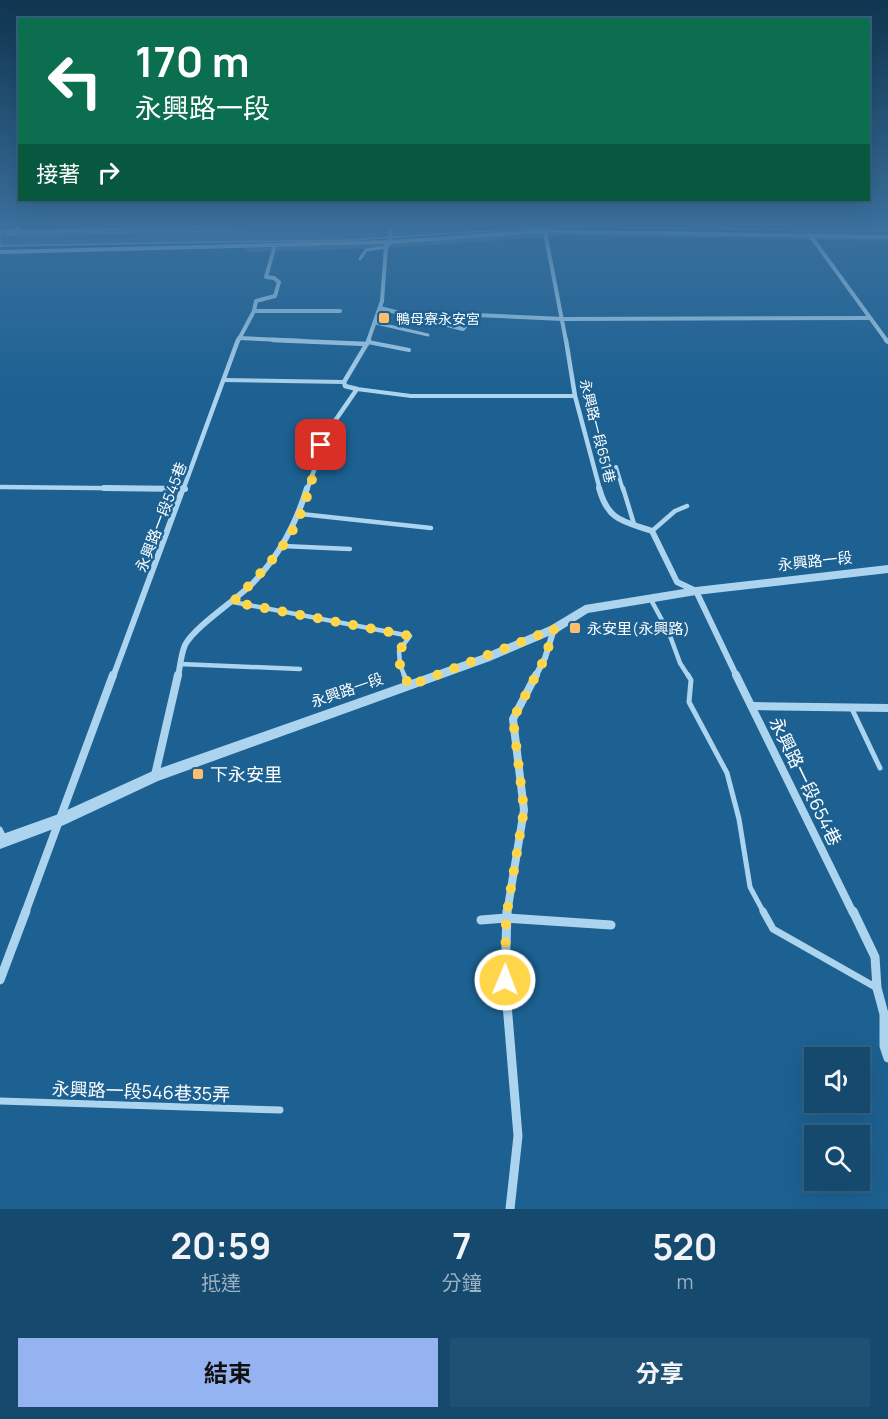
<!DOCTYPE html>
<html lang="zh-TW">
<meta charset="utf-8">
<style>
:root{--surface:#15496e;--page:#1e5073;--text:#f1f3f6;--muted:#9db2c2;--line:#346181;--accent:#95b2f1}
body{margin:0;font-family:Manrope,"Noto Sans TC",sans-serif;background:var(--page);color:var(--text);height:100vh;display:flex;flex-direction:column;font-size:22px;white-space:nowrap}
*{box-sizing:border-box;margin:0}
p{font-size:20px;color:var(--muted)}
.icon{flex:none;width:33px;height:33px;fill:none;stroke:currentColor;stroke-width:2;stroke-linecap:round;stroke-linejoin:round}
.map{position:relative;height:1209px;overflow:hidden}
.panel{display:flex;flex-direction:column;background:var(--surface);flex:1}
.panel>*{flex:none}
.guide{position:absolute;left:18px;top:18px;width:852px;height:183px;border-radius:0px;box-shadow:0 6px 24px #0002,0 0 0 2px var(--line);background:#0b6e4f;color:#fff;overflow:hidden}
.controls{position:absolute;left:804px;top:1047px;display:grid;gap:12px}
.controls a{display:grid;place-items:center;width:66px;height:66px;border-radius:0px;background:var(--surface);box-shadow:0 6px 24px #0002,0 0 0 2px var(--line);font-size:30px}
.pin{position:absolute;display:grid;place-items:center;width:51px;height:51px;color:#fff;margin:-26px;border-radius:12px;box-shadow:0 3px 9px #0006}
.me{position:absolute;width:66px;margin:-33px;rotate:1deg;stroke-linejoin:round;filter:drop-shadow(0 0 4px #0008)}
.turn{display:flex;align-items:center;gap:21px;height:126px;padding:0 18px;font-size:27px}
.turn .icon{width:78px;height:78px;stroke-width:2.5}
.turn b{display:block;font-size:42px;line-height:51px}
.then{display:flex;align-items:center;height:57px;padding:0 18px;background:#0003;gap:12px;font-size:22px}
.eta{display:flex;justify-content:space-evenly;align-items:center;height:102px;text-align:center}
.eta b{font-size:36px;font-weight:700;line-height:42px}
.button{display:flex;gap:12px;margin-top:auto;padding:12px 18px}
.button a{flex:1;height:69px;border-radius:0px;background:var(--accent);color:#111;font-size:24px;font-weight:700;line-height:69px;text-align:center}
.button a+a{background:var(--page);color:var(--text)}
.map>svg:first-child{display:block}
.water{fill:#5281a2;stroke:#a0d1f0;stroke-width:1.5}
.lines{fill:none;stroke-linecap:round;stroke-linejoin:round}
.canal{fill:#5281a2;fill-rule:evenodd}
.service-far4{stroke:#add4ee;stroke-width:3}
.service-far3{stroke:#add4ee;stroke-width:4}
.service-far2{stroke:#add4ee;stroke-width:4.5}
.service-far1{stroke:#add4ee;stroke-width:5}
.service{stroke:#add4ee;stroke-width:7}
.minor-far4{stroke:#add4ee;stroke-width:4}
.minor-far3{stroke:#add4ee;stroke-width:4.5}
.minor-far2{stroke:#add4ee;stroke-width:6}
.minor-far1{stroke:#add4ee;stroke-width:8}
.minor{stroke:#add4ee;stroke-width:9}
.tertiary{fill:#add4ee;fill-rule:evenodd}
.route{stroke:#ffd54a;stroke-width:10;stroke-dasharray:0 18}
.poi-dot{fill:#febe6b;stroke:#1c6192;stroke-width:2}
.labels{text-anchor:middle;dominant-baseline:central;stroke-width:5;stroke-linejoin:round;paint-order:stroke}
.far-poi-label{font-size:14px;fill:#fff;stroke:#1c6192;text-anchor:start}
.far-street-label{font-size:14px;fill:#fff;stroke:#1c6192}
.street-label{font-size:15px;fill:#fff;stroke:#1c6192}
.poi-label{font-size:15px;fill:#fff;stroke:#1c6192;text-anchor:start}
.near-poi-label{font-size:18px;fill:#fff;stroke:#1c6192;text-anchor:start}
.near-street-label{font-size:18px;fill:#fff;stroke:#1c6192}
</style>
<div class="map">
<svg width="888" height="1209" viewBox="0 0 888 1209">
<rect width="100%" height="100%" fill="#1c6192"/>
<polygon class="water" points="454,222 888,222 888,231 555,227 351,240 0,246 0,235 414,226"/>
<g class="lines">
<polygon class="canal" points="560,232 888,237 888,241 560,236 383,248 248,252 244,250 248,248 383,244"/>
<g class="service-far4">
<polyline points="360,259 366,250 386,247"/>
<polyline points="376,323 428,335"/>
</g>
<g class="service-far3">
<polyline points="368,342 409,350"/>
<polyline points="224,380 344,382"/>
<polyline points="357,389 411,396 575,396"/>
<polyline points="616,467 623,490"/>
</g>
<g class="service-far2">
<polyline points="623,488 634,524"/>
<polyline points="301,514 431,528"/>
<polyline points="652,531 675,511 687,506"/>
<polyline points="283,546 350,549"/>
<polyline points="650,598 669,633 680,663 689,677"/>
<polyline points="233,602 410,636 399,651 400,665 405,677"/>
<polyline points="180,664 300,669"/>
</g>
<g class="service-far1">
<polyline points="404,675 409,686"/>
<polyline points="688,675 691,680 689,702 727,773 739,819 750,887 764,913"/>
<polyline points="851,707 880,768"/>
<polyline points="0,829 4,837"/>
</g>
<g class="service">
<polyline points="763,911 773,929 877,988"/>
<polyline points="0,1101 280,1110"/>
</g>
<g class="minor-far4">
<polyline points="543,222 566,341"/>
<polyline points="0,232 405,222"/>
<polyline points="15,232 21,222"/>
<polyline points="810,235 887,341"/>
<polyline points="0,252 390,242 544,231 888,237"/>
<polyline points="380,308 463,329 476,315 563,319 869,318"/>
<polyline points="254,311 340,311"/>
<polyline points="239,338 305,341"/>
<polyline points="238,341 254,311 256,301 275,296 279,282 274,278 266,277 275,245"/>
<polyline points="368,341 382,301 386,247 390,242 391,223"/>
</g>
<g class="minor-far3">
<polyline points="273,340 367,344"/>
<polyline points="566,340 575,396 600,490"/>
<polyline points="886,340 888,342"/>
<polyline points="0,487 185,489"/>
<polyline points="183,490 238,340"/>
<polyline points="307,490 328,431 357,389 345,386 344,382 369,340"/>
</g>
<g class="minor-far2">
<polyline points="104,488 185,489"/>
<path d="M599,488C608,521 623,521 652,531L677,582L696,591L737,677"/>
<polyline points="113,677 183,488"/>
<path d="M178,677C180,667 181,654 185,645C194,627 236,600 253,583C279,556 296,524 307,488"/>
<polyline points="535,677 545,658 554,629"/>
</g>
<g class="minor-far1">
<polyline points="736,675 853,913"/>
<polyline points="753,706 888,708"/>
<polyline points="155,775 178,675"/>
<polyline points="25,913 113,675"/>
<polyline points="507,913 524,810 513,719 536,675"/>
</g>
<g class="minor">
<polyline points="507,911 505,980 518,1136 510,1209"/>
<polyline points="853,911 875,957 877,988 884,1014 884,1046 888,1058"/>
<polyline points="481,920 506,918 611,925"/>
<polyline points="0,980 26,911"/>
</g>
<polygon class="tertiary" points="888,565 888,573 696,595 588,613 558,632 490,661 158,781 64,825 0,849 0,835 56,815 155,770 482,655 550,626 585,605 696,587"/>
</g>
<linearGradient id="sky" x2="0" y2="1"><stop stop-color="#0f3550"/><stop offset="0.57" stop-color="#3a709d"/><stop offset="1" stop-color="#3a709d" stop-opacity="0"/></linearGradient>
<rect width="888" height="392" fill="url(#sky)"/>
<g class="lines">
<path class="route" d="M321,445C315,467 310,491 301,513C287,548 259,575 233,602L410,636L399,651L400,665L409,686L554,629L545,658L513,719L524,810L506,918L505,980"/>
</g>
<g class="poi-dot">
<rect x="378" y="312" width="12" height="12" rx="3"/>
<rect x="569" y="622" width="12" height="12" rx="3"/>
<rect x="192" y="768" width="12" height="12" rx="3"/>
</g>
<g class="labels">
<g class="far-poi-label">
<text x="396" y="318">鴨母寮永安宮</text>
</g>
<g class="far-street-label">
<text transform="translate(598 431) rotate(76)">永興路一段651巷</text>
</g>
<g class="street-label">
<text transform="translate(161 517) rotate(-69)">永興路一段545巷</text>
<text transform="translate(815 561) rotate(-6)">永興路一段</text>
<text transform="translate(347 690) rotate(-19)">永興路一段</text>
</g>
<g class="poi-label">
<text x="587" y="628">永安里(永興路)</text>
</g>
<g class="near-poi-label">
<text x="210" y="774">下永安里</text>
</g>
<g class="near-street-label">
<text transform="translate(806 781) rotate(64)">永興路一段654巷</text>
<text transform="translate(141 1091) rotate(2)">永興路一段546巷35弄</text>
</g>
</g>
</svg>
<div class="controls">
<a><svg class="icon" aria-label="sound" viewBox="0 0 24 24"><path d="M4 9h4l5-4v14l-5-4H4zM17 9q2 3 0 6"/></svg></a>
<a><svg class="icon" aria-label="search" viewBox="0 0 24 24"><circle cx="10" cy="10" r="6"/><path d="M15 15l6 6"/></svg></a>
</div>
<div class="pin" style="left:321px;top:445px;background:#d93025"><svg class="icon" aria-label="arrive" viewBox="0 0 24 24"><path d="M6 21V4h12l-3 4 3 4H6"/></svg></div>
<svg class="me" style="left:505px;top:980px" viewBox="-20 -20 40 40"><circle r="17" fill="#ffd54a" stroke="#fff" stroke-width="3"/><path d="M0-11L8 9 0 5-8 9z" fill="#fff"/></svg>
<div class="guide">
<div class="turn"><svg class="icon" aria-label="left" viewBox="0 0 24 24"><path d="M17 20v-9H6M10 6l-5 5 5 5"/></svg><div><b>170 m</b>永興路一段</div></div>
<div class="then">接著<svg class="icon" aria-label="right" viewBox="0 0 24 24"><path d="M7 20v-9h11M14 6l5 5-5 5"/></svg></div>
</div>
</div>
<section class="panel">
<div class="eta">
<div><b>20:59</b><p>抵達</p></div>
<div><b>7</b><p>分鐘</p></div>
<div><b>520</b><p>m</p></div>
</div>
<div class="button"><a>結束</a><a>分享</a></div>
</section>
